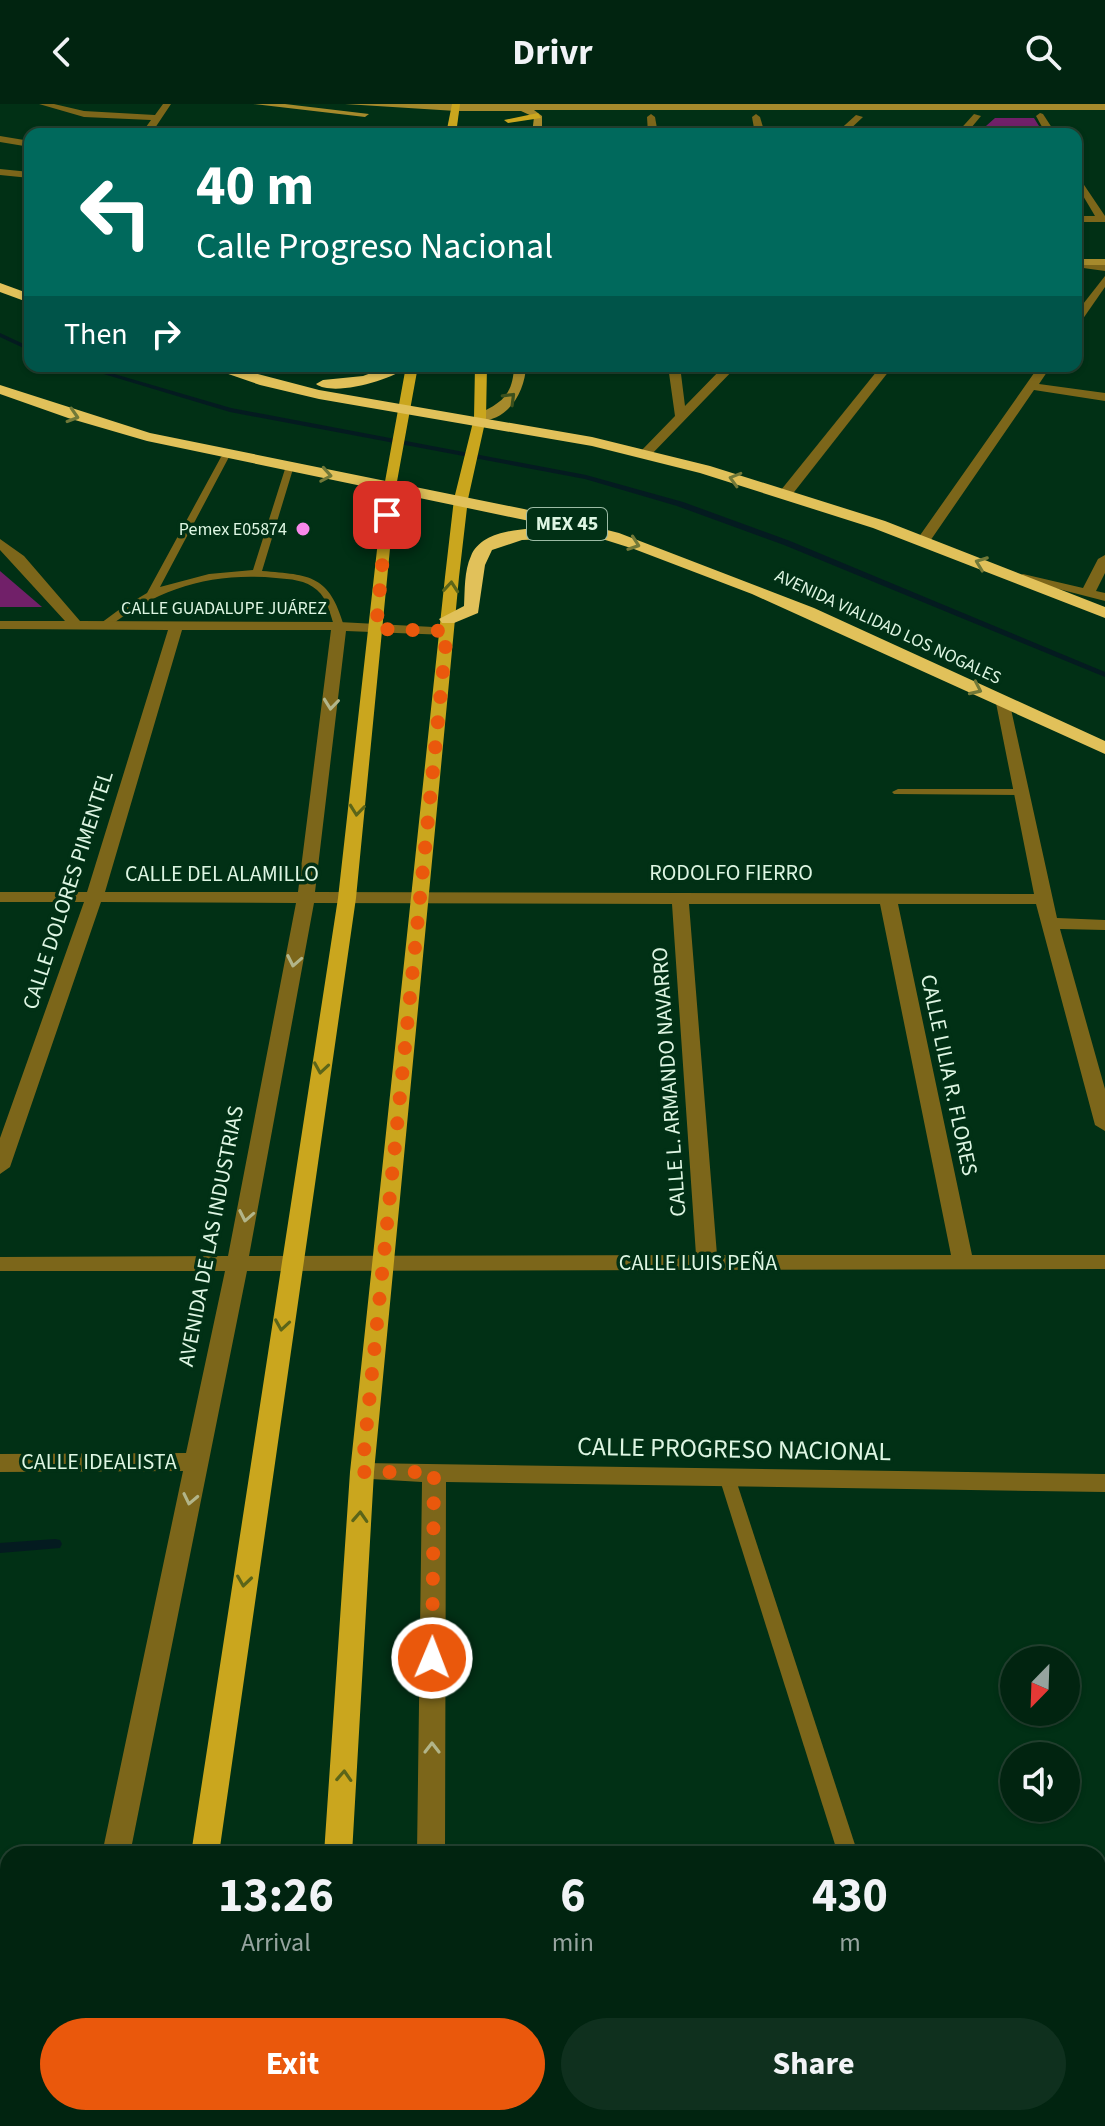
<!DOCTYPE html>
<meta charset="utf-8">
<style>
:root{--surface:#012410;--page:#0f301e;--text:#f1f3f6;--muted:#96a49f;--line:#234130;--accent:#ea580c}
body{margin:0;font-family:"Source Sans 3",sans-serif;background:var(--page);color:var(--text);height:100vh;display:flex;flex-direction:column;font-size:30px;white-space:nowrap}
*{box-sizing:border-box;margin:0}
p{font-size:26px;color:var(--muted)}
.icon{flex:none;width:44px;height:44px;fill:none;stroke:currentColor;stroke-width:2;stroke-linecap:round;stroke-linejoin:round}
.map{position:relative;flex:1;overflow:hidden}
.side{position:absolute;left:0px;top:1742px;width:1106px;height:280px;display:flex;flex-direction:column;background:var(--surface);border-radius:24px 24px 0 0;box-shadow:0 2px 6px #0004,0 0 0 2px var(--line)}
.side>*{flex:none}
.hud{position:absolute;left:24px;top:24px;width:1058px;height:244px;border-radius:16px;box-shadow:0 2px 6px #0004,0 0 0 2px var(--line);background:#00695c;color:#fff;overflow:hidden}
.needle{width:52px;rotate:203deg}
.tools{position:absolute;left:1000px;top:1542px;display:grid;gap:16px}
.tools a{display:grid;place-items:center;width:80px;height:80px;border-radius:50%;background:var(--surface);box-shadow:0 2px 6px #0004,0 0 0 2px var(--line);font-size:40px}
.pin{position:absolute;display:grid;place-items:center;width:68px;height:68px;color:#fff;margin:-34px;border-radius:16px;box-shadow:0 4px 12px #0006}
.me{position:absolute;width:88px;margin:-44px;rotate:1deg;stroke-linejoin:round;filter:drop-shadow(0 0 6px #0008)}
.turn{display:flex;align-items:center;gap:28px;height:168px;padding:0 40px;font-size:36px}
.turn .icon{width:104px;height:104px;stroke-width:2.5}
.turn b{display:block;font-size:56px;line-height:68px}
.then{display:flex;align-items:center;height:76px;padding:0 40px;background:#0003;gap:16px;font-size:30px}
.eta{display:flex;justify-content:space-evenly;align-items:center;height:136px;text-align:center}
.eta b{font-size:48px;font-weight:700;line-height:56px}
.primary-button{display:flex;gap:16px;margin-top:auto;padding:16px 40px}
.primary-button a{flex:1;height:92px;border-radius:48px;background:var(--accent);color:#fff;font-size:32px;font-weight:700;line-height:92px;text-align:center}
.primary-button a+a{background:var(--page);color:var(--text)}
header{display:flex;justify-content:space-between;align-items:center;height:104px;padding:0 40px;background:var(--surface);font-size:36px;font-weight:700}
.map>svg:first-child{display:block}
.green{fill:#712069}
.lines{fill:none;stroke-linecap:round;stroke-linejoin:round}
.stream{fill:#041b20;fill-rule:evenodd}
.lane{fill:#7c661a;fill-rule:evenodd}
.street{fill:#7c661a;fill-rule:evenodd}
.secondary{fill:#a68a2c;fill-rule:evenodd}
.primary{fill:#caa61e;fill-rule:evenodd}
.highway{fill:#e1c15a;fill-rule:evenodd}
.oneway{stroke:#3b501d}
.oneway2{stroke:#717838}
.oneway3{stroke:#5b6519}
.oneway4{stroke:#b2b589}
.route{stroke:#ea580c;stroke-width:14;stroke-dasharray:0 25.2}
.poi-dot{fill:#f888ea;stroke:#013015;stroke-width:3}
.labels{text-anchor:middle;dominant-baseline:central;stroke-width:7;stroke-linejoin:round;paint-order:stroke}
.far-poi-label{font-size:18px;fill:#def6e3;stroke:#013015;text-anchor:end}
.far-street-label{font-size:18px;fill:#def6e3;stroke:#013015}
.shield{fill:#013015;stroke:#9cbba5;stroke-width:2}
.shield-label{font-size:20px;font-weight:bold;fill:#def6e3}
.street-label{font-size:22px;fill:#def6e3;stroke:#013015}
.near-street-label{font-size:26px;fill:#def6e3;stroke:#013015}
</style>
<header><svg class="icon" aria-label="back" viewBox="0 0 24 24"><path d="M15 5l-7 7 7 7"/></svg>Drivr<svg class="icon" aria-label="search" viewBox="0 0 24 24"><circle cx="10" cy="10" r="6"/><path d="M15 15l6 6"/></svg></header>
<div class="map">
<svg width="1105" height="2022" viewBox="0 0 1105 2022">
<rect width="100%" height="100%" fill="#013015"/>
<g class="green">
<polygon points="995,14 1034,14 1044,30 977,30"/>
<polygon points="0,467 42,503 0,503"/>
</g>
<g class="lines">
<g class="stream">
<polygon points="0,229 30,243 30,247 0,233"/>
<polygon points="77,262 87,262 231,304 586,371 683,398 790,437 1105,568 1105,573 784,441 677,402 585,375 230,308"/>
<polygon points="55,1435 60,1436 62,1440 60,1444 0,1449 0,1439"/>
</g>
<g class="lane">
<polygon points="324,262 334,262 330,264"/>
<path d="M225,350L229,353L160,483L209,470L253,466L285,365L289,362L293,365L262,467C311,471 329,471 344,522L343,524H335C330,511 328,495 317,486C306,476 290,475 276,474C213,468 158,484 109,523H101V519L120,505L147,489L221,353Z"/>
<polygon points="898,685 1022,685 1028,688 1022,691 894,690 892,688"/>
<polygon points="727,1367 733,1368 735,1373 858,1750 838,1750 719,1373 721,1368"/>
<polygon points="921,2014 943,2014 945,2022 923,2022"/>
</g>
<g class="street">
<polygon points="39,0 54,0 84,7 155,11 163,0 171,0 151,30 141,30 151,16 84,13"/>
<polygon points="1040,9 1043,10 1056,30 1046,30 1036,12"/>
<polygon points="651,10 655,13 658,30 648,30 647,13"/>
<polygon points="756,10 760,13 765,30 755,30 752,13"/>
<polygon points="974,10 981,12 966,30 956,30"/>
<polygon points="856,11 863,13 845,30 835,30"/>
<polygon points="0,32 30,37 30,43 0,38"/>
<polygon points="0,65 30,68 30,74 0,71"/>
<polygon points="1076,69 1105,112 1105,118 1076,118 1076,112 1095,112 1076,80"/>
<polygon points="1076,157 1105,161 1105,167 1076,163"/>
<polygon points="1105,172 1105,183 1080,219 1076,220 1076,209"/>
<polygon points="668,262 680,262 685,302 724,262 737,262 649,353 641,353 641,347 675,312"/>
<polygon points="881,262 893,262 791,392 781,392 781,386"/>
<polygon points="1039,262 1051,262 1039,280 1105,289 1105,297 1034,286 928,440 918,440 916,437"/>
<path d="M0,435L24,452L80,517L339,518L452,524V530L447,531L346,527L315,788L1034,790L996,599L1004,594L1009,596L1057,814L1105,816V826L1060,825L1105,985V1027L1095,1021L1036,800H898L972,1151H1105V1165L247,1167L130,1750H102L183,1367L0,1368V1350L186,1349L225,1167H0V1153L228,1152L296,799L101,798L10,1063L0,1070V1034L84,798H0V788H87L168,526L0,525V517H65L0,446ZM182,526H331L298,788H105ZM314,799L672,800L696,1151L249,1152ZM689,800H880L951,1151H717Z"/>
<polygon points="1105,451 1105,469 1096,487 1105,489 1105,497 1016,474 1023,470 1083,484 1098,455"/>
<polygon points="362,1359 1105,1370 1105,1388 446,1378 445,1750 417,1750 422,1378 354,1374 350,1368 354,1362"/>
<polygon points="42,2014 74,2014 72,2022 40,2022"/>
<rect x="403" y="2014" width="32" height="8"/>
</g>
<g class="secondary">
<polygon points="253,0 285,0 369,10 365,13"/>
<polygon points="345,0 1105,0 1105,6 534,6 542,12 542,30 532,30 534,13 521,7 456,7"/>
<rect x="1076" y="155" width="29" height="6"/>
<path d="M514,262H526C525,289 507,319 476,317V311C501,299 513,292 514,262Z"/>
</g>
<g class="primary">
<polygon points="452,0 460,0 456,30 446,30"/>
<polygon points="538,9 541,14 508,19 504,16"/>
<polygon points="406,262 418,262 396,383 356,794 219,1750 191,1750 338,794 384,383"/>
<polygon points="475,262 487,262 486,314 468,395 459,473 374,1368 352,1750 324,1750 350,1368 445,473 454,395 474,314"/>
<polygon points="64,2014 96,2014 92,2022 60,2022"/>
<polygon points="151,2014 183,2014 182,2022 150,2022"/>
<polygon points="296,2014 328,2014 327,2022 295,2022"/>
</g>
<g class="highway">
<polygon points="0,179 30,190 30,199 0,188"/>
<polygon points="205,262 227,262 319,286 592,333 710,362 885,417 1105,503 1105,514 873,424 700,369 592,342 319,295 260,281"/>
<path d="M390,262H408C393,276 333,293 316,280L323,276L363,272Z"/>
<path d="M0,281L150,329L524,405L619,429L814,504L1105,637V650L752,490L634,445L577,427L576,432L570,434L522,436L492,446L485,461L478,509L454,519H442L439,515L464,502C465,486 464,467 471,452C483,422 537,424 563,424L147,337L68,314L0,290Z"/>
</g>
</g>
<defs><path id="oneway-chevron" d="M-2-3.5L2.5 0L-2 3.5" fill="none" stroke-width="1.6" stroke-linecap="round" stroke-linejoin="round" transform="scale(2)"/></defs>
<use class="oneway" href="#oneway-chevron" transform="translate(510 294) rotate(-45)"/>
<g class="oneway2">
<use href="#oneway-chevron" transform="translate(73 312) rotate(17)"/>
<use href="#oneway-chevron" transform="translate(326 371) rotate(10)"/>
<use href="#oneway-chevron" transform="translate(735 375) rotate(-164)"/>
<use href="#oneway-chevron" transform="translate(634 440) rotate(19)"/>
<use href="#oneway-chevron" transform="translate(981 459) rotate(-159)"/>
<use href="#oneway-chevron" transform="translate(976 585) rotate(25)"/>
</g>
<g class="oneway3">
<use href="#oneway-chevron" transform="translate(451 483) rotate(-85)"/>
<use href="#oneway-chevron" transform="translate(357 706) rotate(96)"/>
<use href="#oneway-chevron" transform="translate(321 964) rotate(99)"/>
<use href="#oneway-chevron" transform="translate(282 1221) rotate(99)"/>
<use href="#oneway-chevron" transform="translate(360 1413) rotate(-87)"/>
<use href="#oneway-chevron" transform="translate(244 1477) rotate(98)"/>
<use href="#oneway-chevron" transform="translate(344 1672) rotate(-87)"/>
</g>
<g class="oneway4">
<use href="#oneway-chevron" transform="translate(331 600) rotate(96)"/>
<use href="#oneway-chevron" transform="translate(294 857) rotate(101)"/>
<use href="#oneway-chevron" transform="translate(246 1112) rotate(101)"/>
<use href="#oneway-chevron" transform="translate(190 1395) rotate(102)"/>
<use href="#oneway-chevron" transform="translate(432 1644) rotate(-90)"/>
</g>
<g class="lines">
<polyline class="route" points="387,411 376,525 447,527 362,1368 434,1368 432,1554"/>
</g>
<circle class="poi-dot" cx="303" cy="425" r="8"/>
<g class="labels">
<g class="far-poi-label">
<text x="287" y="425">Pemex E05874</text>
</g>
<g class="far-street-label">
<text x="224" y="504">CALLE GUADALUPE JUÁREZ</text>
<text transform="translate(888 523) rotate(25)">AVENIDA VIALIDAD LOS NOGALES</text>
</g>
<rect class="shield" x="527" y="404" width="80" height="32" rx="6"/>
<g class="shield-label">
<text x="567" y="420">MEX 45</text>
</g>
<g class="street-label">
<text x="731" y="769">RODOLFO FIERRO</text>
<text x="222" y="770">CALLE DEL ALAMILLO</text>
<text transform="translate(68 786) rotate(-72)">CALLE DOLORES PIMENTEL</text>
<text transform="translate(949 971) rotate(78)">CALLE LILIA R. FLORES</text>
<text transform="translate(669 978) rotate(-94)">CALLE L. ARMANDO NAVARRO</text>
<text transform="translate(211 1132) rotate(-79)">AVENIDA DE LAS INDUSTRIAS</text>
<text x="698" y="1159">CALLE LUIS PEÑA</text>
<text x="99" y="1358">CALLE IDEALISTA</text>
</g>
<g class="near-street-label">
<text transform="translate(734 1345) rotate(1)">CALLE PROGRESO NACIONAL</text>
</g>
</g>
</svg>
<div class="tools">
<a><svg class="needle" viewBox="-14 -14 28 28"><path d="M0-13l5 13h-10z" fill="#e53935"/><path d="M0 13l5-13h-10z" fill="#96a49f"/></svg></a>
<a><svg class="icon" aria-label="sound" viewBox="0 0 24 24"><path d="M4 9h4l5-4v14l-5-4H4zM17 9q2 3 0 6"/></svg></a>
</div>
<div class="pin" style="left:387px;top:411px;background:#d93025"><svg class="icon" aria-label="arrive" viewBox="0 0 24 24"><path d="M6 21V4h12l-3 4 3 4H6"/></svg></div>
<svg class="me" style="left:432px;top:1554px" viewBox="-20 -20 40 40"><circle r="17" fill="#ea580c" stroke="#fff" stroke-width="3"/><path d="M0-11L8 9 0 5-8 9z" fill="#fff"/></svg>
<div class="hud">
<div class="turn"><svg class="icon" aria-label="left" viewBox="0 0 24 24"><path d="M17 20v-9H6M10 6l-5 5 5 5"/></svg><div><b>40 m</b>Calle Progreso Nacional</div></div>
<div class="then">Then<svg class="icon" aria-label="right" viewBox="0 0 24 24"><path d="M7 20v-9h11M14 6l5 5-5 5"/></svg></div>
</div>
<section class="side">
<div class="eta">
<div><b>13:26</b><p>Arrival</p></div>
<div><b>6</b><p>min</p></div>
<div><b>430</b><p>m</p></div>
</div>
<div class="primary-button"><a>Exit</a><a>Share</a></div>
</section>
</div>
